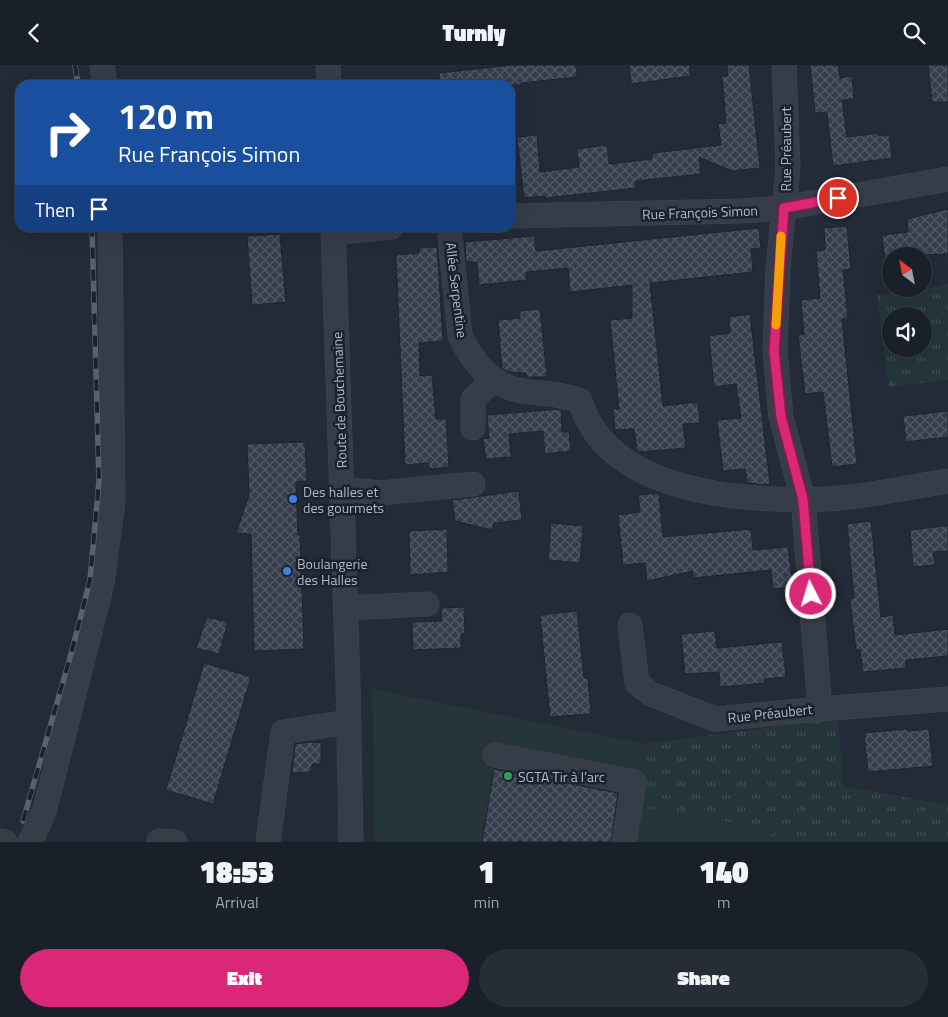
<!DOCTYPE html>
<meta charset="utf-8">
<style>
:root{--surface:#1a202a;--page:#272d36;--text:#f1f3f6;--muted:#9fa3a8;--line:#383e47;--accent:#db2777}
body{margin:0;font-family:"Titillium Web",sans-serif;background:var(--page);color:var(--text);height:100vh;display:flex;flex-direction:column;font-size:19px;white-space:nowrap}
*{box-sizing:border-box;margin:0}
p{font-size:16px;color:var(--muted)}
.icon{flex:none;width:28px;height:28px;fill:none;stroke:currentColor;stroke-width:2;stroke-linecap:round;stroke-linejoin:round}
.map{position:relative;height:777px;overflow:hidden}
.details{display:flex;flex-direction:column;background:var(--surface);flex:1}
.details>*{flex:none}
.guide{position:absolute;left:15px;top:15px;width:500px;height:152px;border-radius:15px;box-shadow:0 5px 20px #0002,0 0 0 1px var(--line);background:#1a4fa0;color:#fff;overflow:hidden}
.needle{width:32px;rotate:328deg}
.controls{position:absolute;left:882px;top:182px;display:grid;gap:10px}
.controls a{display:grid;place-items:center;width:50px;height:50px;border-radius:50%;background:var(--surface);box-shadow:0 5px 20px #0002,0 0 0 1px var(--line);font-size:25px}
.pin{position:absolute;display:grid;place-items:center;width:42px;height:42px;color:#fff;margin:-21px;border:2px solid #fff;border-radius:50%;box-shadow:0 1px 5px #0007}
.me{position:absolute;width:55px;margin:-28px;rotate:355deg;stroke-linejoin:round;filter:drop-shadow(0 0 4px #0008)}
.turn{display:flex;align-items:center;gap:18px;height:105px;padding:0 20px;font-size:22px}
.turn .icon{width:65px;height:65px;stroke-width:2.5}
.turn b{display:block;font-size:35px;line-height:42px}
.then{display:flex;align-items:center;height:48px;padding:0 20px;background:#0003;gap:10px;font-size:19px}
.eta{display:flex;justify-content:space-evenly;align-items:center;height:85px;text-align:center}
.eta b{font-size:30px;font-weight:800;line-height:35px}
.cta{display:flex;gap:10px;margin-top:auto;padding:10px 20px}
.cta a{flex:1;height:58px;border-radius:30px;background:var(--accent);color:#fff;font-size:20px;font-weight:800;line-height:58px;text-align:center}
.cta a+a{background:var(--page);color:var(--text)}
header{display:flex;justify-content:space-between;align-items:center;height:65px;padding:0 20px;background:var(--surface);font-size:22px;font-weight:800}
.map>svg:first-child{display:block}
.grass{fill:url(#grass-tufts);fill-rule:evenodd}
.garden{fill:#253539}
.building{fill:url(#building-cross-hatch);stroke:#1e242f}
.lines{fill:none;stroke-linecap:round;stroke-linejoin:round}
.minor-casing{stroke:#404651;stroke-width:25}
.minor{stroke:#373d48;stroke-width:24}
.rail-casing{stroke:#59606f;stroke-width:5.5}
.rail{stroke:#1c222d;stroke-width:4;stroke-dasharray:11;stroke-linecap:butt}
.route-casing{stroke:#8e194d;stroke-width:12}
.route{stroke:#db2777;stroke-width:9}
.slow{stroke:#f59e0b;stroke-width:9}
.shop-dot{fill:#3f7fe0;stroke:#1c222d;stroke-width:2}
.leisure-dot{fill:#2e9e5b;stroke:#1c222d;stroke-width:2}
.labels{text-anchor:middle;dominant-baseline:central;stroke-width:5;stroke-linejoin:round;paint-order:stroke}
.street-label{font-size:14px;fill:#b1b7c4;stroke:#1c222d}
.poi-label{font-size:14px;fill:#b1b7c4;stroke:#1c222d;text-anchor:start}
</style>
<header><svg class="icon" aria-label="back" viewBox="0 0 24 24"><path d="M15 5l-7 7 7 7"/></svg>Turnly<svg class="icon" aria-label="search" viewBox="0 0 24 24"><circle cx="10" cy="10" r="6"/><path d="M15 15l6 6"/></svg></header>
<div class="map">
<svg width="948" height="777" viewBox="0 0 948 777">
<defs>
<pattern id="grass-tufts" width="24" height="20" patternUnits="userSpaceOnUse" patternTransform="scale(1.25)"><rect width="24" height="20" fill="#253539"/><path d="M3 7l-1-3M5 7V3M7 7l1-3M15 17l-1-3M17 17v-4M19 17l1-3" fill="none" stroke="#425054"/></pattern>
<pattern id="building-cross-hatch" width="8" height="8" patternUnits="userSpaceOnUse" patternTransform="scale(1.25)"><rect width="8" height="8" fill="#363e4e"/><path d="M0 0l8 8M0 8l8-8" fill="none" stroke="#515866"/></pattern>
</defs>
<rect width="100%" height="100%" fill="#232a38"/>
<g class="grass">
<path d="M948,219V315L889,322L877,230ZM891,251H924V284H891Z"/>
<polygon points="838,653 843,721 948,740 948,777 770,777 772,764 640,743 645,679"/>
</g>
<polygon class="garden" points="372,624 645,679 641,743 772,764 770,777 375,777"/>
<g class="building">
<polygon points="513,0 576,0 577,12 521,18 521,20 440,20 439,8"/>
<polygon points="629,0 690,0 690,11 631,19"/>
<polygon points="727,0 749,0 760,103 732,106 699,92 701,109 635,116 636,123 545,133 545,131 524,133 517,72 537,70 540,107 579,102 577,84 607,80 609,99 652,94 652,88 721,80 718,59 726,58 722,11 728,11"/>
<polygon points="810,0 838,0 840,13 852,11 854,34 842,35 847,72 879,68 879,71 889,70 892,93 833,101 827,47 815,48"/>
<polygon points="928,0 948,0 948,37 932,37"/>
<polygon points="948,144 948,189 891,191 891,195 885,196 882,170 908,167 907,154"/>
<polygon points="847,161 851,204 843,205 848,253 842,254 857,399 832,402 823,327 805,329 798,270 804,269 801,235 820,233 816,186 825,185 824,163"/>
<polygon points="759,163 761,183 751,184 753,207 650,218 663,341 698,337 700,358 683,359 686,383 640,387 637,386 634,364 615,365 613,344 619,344 610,255 632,253 632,220 570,227 568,203 526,207 527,215 479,220 477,197 466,197 465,180 465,177 534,171 536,186"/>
<polygon points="280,169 286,237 252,240 247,171"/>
<polygon points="437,182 443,276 419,278 420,311 432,310 436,354 446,354 449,402 429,404 429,398 405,400 396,190 419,188 419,183"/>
<polygon points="540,244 547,312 526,312 526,308 508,307 502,303 498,255 520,253 520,246"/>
<polygon points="750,249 770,419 765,420 747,418 745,404 723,406 717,355 741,353 736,319 714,322 709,271 730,268 729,252"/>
<polygon points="561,344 562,367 569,367 571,386 545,389 543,366 509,369 511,392 486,394 483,374 489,373 487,350"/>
<polygon points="948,346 948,372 906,377 903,351"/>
<polygon points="305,377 307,416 296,417 298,470 300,470 304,584 254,586 251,469 236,468 249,430 247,379"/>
<polygon points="519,426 522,455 494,458 492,465 455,456 452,435"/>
<polygon points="659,428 663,472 751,464 753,485 788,482 793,522 773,524 771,505 693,513 693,506 647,516 645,498 623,500 618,450 640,447 638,430"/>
<polygon points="871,456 881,552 893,550 895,570 948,564 948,591 906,595 906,603 863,607 860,585 856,585 850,534 854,533 847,459"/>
<polygon points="551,458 583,461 580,498 548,495"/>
<polygon points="943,461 948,461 948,486 933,487 935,500 913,502 910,465"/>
<polygon points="447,464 448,507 410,510 409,466"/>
<polygon points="464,542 465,568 461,569 461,583 413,585 412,557 442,556 441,543"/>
<polygon points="577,546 584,613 588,613 591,649 550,652 540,550"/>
<polygon points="207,552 228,557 219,589 196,583"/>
<polygon points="715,566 717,583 782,577 786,612 764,614 765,618 720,622 719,607 685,609 681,569"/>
<polygon points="204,598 251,612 213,739 166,725"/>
<polygon points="907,664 907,666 929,664 933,701 868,707 864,668"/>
<polygon points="310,677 321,678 321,699 312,699 311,707 292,708 295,679"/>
<polygon points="494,704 618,728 611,777 482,777"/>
</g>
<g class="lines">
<defs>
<g id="minor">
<polyline points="102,0 105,20"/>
<polyline points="328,0 329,20"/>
<polyline points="784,0 788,102 778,203 775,286 781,352 803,434 820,644 948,634"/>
<polyline points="510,151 742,146 784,143 948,114"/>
<polyline points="333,162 348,618 351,777"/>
<path d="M449,162L460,270C471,296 493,322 523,326C543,329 561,328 580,336C609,430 745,437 827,434C867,432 908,422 948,416"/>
<polyline points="333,168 391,162"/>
<polyline points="473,363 473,334 493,315"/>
<polyline points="342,424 380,428 473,419"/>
<polyline points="346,543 427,539"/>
<polyline points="630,560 637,618 651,629 715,654 820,644"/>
<polyline points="495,690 634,717 624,777"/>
<polyline points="0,776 5,777"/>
<polyline points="159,776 175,777"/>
<polyline points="30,777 44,747 102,519 113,436 110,162"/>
<polyline points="268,777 283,667 348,657"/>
</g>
</defs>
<use href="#minor" class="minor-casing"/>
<use href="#minor" class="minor"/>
<defs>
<g id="rail">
<polyline points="75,0 78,20"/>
<polyline points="23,756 71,589 90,515 99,416 92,162"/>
</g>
</defs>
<use href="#rail" class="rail-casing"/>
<use href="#rail" class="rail"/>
</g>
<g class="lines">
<defs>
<polyline id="route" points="811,529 803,434 781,352 774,286 784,143 838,133"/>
</defs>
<use href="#route" class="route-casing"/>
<use href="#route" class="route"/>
<polyline class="slow" points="776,260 781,171"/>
</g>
<g class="shop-dot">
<circle cx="293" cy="434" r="5"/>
<circle cx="287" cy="506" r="5"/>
</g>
<circle class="leisure-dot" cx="508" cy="711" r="5"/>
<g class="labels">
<g class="street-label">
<text transform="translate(785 84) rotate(-90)">Rue Préaubert</text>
<text transform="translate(700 147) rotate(-2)">Rue François Simon</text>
<text transform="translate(457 225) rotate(83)">Allée Serpentine</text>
<text transform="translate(339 335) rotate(-92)">Route de Bouchemaine</text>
<text transform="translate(770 648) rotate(-6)">Rue Préaubert</text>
</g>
<g class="poi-label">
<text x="303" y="426">Des halles et<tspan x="303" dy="16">des gourmets</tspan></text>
<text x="297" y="498">Boulangerie<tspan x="297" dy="16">des Halles</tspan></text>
<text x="518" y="711">SGTA Tir à l’arc</text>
</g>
</g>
</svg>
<div class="controls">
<a><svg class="needle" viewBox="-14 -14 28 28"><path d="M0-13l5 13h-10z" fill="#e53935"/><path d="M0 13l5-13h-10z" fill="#9fa3a8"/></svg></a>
<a><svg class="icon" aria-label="sound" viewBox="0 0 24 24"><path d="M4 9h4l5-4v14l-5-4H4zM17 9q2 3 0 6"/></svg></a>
</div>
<div class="pin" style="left:838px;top:133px;background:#d93025"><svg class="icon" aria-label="arrive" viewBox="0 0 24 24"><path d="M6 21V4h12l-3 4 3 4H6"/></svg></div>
<svg class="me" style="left:811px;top:529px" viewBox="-20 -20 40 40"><circle r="17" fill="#db2777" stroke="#fff" stroke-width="3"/><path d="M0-11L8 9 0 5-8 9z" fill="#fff"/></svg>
<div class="guide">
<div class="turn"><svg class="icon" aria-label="right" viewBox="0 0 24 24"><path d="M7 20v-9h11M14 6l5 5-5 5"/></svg><div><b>120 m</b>Rue François Simon</div></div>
<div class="then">Then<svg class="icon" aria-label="arrive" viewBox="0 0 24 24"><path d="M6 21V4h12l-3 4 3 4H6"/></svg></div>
</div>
</div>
<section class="details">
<div class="eta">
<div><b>18:53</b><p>Arrival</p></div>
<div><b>1</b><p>min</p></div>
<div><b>140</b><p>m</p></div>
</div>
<div class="cta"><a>Exit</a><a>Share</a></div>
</section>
